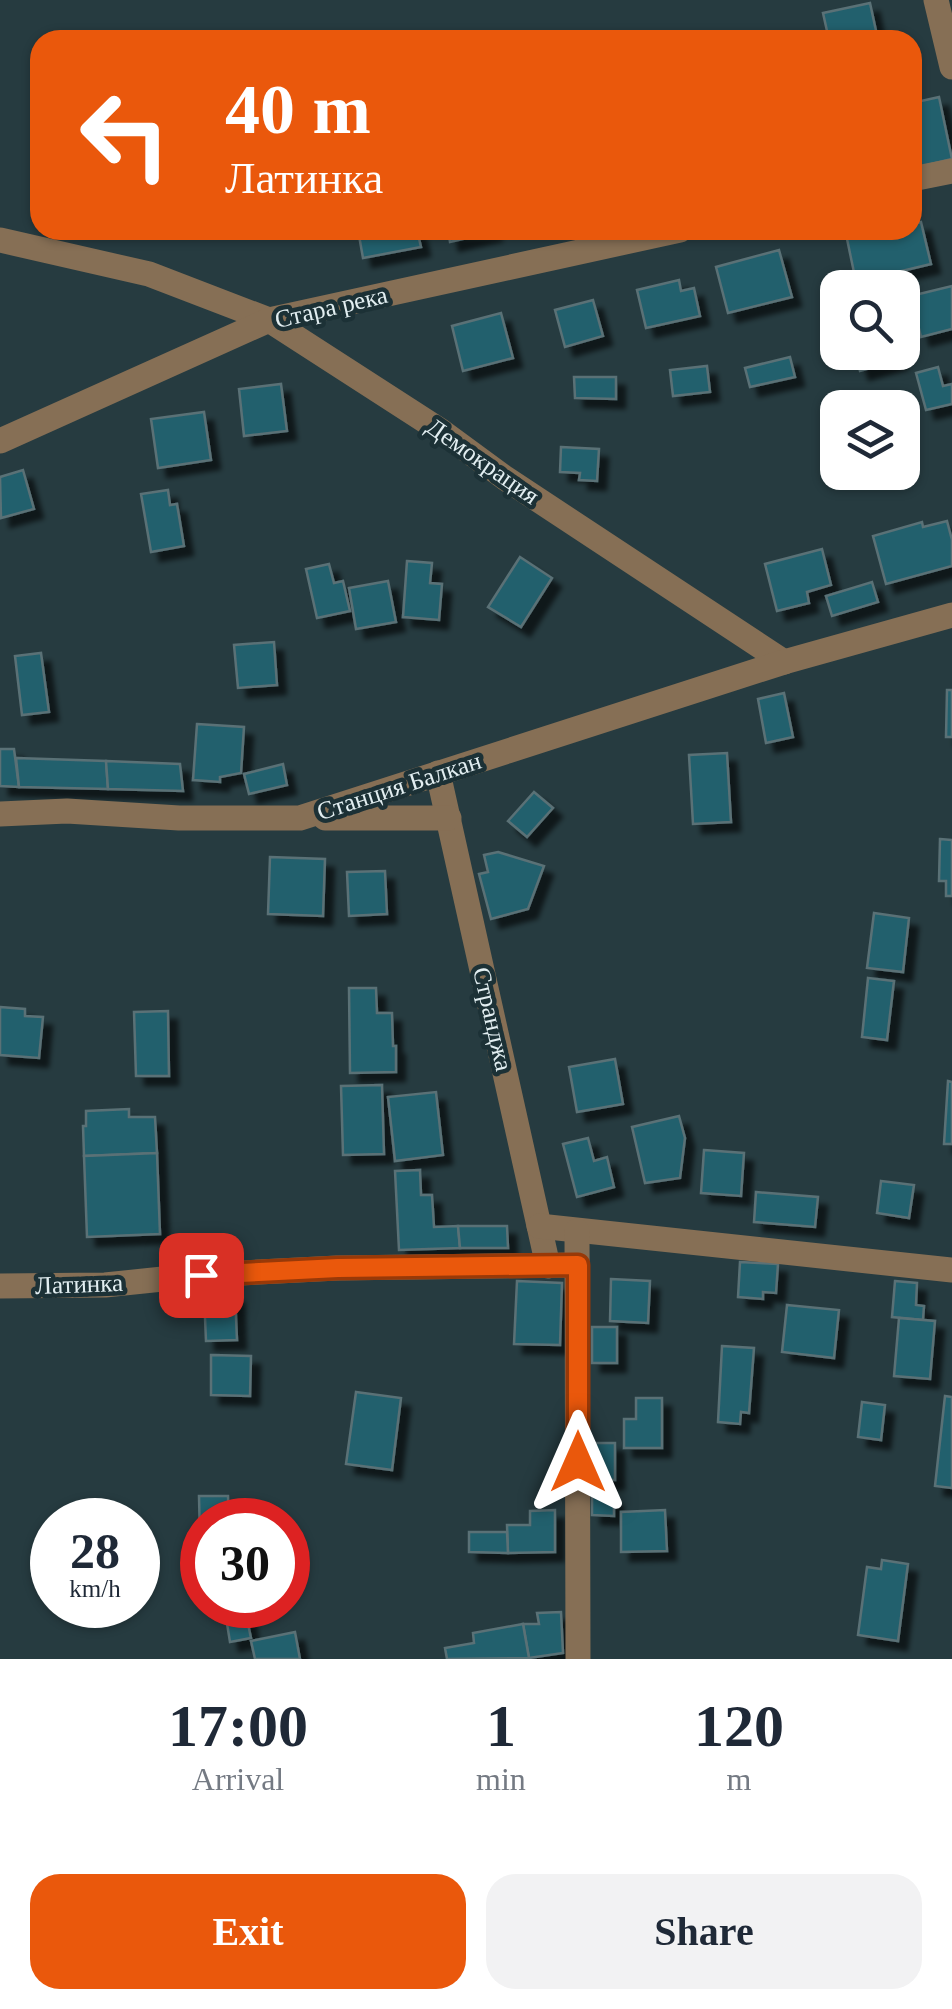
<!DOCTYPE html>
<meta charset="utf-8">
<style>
:root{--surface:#fff;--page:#f2f2f3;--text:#1f2937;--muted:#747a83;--accent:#ea580c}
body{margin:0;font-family:"Times New Roman",serif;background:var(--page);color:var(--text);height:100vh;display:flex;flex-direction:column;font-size:38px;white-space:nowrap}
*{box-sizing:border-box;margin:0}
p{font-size:32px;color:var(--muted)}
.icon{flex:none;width:55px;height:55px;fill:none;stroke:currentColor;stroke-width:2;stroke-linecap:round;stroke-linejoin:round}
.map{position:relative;height:1659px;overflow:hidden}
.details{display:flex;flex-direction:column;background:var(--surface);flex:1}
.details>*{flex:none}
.banner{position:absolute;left:30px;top:30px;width:892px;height:210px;border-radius:30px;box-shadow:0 2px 8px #0004;background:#ea580c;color:#fff;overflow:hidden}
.buttons{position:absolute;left:820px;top:270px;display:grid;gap:20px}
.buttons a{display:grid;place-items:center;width:100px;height:100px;border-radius:20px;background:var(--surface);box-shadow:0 2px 8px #0004;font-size:50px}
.speed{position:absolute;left:30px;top:1498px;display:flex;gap:20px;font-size:50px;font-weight:700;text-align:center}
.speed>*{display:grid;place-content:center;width:130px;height:130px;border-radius:50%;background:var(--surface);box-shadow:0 2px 8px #0004;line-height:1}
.speed small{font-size:25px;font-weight:400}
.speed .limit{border:15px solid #d22;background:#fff;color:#111}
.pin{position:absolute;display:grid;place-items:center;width:85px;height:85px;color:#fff;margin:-42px;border-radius:20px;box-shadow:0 5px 15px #0006}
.me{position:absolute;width:110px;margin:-55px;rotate:0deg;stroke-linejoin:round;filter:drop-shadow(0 0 8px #0008)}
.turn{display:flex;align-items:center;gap:35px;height:210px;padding:0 30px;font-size:45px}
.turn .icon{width:130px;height:130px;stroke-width:2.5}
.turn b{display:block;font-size:70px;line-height:85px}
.eta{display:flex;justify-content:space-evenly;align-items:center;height:170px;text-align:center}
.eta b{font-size:60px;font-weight:600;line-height:70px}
.primary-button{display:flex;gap:20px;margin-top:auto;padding:20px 30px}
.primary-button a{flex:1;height:115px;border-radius:30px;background:var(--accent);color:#fff;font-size:40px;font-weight:600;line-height:115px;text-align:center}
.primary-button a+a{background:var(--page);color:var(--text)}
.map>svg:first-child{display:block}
.building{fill:#24606d;stroke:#5a7176;stroke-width:2.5;filter:url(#shadow)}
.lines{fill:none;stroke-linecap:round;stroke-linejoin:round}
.street{stroke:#866f55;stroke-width:25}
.route-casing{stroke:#983908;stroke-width:25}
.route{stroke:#ea580c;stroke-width:18}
.labels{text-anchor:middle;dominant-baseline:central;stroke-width:9;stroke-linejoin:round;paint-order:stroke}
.street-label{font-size:25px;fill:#e2eef1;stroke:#1c3136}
</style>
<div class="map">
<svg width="952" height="1659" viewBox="0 0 952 1659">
<defs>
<filter id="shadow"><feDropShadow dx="9" dy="9" stdDeviation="2.5" flood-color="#0009"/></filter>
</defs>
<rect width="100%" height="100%" fill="#263b40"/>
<g class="building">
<polygon points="870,3 878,40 829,40 823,13"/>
<polygon points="939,97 952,159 919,167 914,149 912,149 912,103"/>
<polygon points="921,222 931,264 856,282 847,239 886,230 912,230 912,224"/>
<polygon points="358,230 417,230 421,247 363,258"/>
<polygon points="448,230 492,230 493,232 450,242"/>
<polygon points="779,250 792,297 728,313 716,267"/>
<polygon points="679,280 681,291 694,288 700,316 646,328 637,290"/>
<polygon points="952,286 952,329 921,337 911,296"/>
<polygon points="593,300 603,336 565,347 555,310"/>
<polygon points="501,313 513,358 463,371 452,326"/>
<polygon points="855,352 896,352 898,360 860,371"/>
<polygon points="790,357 795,377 750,387 745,368"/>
<polygon points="707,366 710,392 673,396 670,370"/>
<polygon points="938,367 943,386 952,384 952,404 926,410 916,373"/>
<polygon points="574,377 616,377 616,399 575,398"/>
<polygon points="281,384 287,431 244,436 239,389"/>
<polygon points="204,412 211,460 158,468 151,419"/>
<polygon points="561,447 599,449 597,481 579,480 580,473 560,472"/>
<polygon points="23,470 34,509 1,518 0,477"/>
<polygon points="168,490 170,505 177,504 184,546 151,552 141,494"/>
<polygon points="947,521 952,540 952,566 886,584 873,536 922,522 923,527"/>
<polygon points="822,549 831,585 807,592 809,603 777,611 765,564"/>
<polygon points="520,557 552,578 521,627 488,607"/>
<polygon points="407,561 432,563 430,583 442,584 439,620 403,617"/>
<polygon points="329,564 334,583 343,581 350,611 317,618 306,569"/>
<polygon points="388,581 396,622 356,629 349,588"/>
<polygon points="872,582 878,602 832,616 826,596"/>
<polygon points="274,642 277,685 238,688 234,645"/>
<polygon points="41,653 49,712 22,715 15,656"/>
<polygon points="947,690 952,690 952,737 946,737"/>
<polygon points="784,693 793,737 766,743 758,699"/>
<polygon points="197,724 244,727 241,773 220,777 220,782 193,780"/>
<polygon points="0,749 14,749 19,787 0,786"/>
<polygon points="727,753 731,822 693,824 689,755"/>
<polygon points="16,758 106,761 108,789 19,787"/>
<polygon points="106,761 180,764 183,791 108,789"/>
<polygon points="283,764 287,785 249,794 244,774"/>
<polygon points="534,792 553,808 527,837 508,821"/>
<polygon points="940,839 952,840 952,896 946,896 946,881 939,881"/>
<polygon points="498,852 544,866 528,909 491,919 479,874 488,872 484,855"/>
<polygon points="270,857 325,859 323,916 268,914"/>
<polygon points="385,871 387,914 349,916 347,872"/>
<polygon points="874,913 909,918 903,972 867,968"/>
<polygon points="868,978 894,981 887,1040 862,1037"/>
<polygon points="349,988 376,988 377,1013 392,1013 393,1046 396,1046 396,1072 350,1073"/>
<polygon points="0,1007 25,1009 25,1016 43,1017 39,1058 0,1055"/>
<polygon points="168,1011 169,1076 136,1076 134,1012"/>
<polygon points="615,1059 623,1104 577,1112 569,1067"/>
<polygon points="948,1081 952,1082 952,1144 944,1144"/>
<polygon points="382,1085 384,1154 343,1155 341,1086"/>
<polygon points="436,1092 443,1155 395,1161 388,1097"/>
<polygon points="129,1109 129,1117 155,1117 157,1153 84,1156 83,1126 86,1126 86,1111"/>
<polygon points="679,1116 685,1138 680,1178 645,1183 632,1127"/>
<polygon points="588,1138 594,1161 607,1157 614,1187 577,1197 563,1144"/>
<polygon points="704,1150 744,1153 741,1196 701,1193"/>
<polygon points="157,1153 160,1234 87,1237 84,1156"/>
<polygon points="420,1170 421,1195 432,1195 434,1227 458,1226 460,1248 399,1250 395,1171"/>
<polygon points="881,1181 914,1185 909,1218 877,1213"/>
<polygon points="756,1192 818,1197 815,1227 754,1222"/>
<polygon points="458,1226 507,1226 508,1248 460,1248"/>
<polygon points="740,1262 778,1264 776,1293 763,1292 763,1299 738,1297"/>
<polygon points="611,1279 650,1281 648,1323 610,1321"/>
<polygon points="517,1281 562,1283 560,1345 514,1344"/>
<polygon points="895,1281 917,1283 916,1305 924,1306 923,1320 892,1317"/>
<polygon points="204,1294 235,1294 237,1340 206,1341"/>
<polygon points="787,1305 839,1310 834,1358 782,1352"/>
<polygon points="899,1318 935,1321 930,1379 894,1376"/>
<rect x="592" y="1327" width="25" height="36"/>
<polygon points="722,1346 754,1348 749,1413 741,1412 740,1424 718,1422"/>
<polygon points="211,1355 251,1356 250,1396 211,1395"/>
<polygon points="356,1392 401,1398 392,1470 346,1464"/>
<polygon points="945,1396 952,1397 952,1488 935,1486"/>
<polygon points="636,1398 662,1398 662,1448 624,1448 624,1419 636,1419"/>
<polygon points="862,1402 885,1405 881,1440 858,1437"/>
<polygon points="594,1443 615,1443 615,1480 595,1480"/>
<polygon points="199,1496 228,1496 229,1520 202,1520 202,1540 200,1540"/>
<polygon points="592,1497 614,1497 614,1516 592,1515"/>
<polygon points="555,1510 555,1552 508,1553 507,1525 530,1525 530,1511"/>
<polygon points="665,1510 667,1551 621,1552 621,1512"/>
<polygon points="469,1532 507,1532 508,1553 469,1552"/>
<polygon points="882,1560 908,1564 898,1641 858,1635 867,1567 881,1569"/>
<polygon points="224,1605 244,1605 251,1638 230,1642"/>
<polygon points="561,1612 563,1653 529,1658 523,1624 539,1624 537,1613"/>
<polygon points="523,1624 529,1658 447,1659 445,1648 474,1643 473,1633"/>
<polygon points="295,1632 300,1659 255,1659 251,1641"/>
</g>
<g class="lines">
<g class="street">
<polyline points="936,0 952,67"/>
<polyline points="912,179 952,171"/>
<polyline points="0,240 149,274 269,320 441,431 505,478 784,662"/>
<polyline points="0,441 269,320 680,230"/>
<polyline points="438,773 548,1266"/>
<polyline points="0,814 67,811 179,818 300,818 784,662 952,615"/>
<polyline points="325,818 449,818"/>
<polyline points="539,1226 952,1270"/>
<polyline points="577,1231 578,1659"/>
<polyline points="0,1286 105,1285 201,1275 337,1268 577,1265"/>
</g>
</g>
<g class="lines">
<defs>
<polyline id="route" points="201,1275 338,1268 578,1265 578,1462"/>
</defs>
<use href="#route" class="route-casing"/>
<use href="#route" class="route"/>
</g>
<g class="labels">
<g class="street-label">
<text transform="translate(331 307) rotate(-13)">Стара река</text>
<text transform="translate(483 461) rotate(35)">Демокрация</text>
<text transform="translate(399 786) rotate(-18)">Станция Балкан</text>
<text transform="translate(493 1019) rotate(77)">Странджа</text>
<text transform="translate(79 1284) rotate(-2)">Латинка</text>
</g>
</g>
</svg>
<div class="buttons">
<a><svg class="icon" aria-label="search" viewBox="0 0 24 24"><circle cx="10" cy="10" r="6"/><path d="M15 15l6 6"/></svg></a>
<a><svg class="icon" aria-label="layers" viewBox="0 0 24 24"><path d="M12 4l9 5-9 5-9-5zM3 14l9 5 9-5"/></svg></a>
</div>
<div class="speed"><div>28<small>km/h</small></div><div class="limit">30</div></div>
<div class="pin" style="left:201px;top:1275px;background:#d93025"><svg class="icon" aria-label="arrive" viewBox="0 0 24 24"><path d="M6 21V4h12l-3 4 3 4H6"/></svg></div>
<svg class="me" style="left:578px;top:1462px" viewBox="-20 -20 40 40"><path d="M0-17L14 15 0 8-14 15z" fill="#ea580c" stroke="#fff" stroke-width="4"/></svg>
<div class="banner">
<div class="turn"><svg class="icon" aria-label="left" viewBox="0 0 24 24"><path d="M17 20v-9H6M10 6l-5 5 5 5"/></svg><div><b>40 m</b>Латинка</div></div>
</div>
</div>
<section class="details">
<div class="eta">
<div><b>17:00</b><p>Arrival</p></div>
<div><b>1</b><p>min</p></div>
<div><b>120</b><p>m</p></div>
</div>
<div class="primary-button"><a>Exit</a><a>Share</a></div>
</section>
